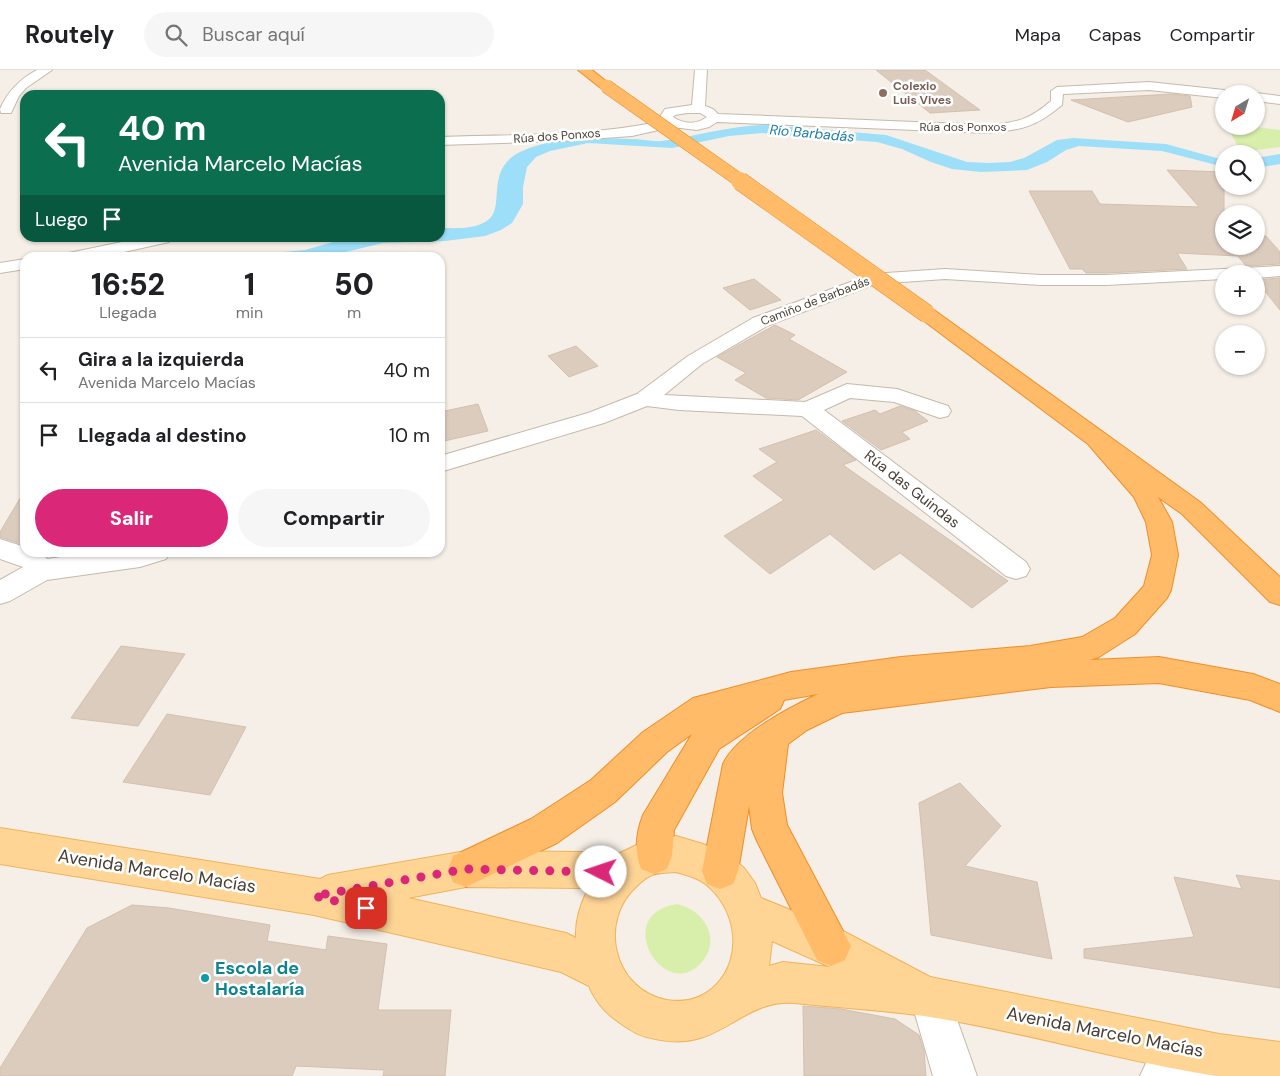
<!DOCTYPE html>
<html lang="es">
<meta charset="utf-8">
<style>
:root{--surface:#fff;--page:#f6f6f6;--text:#202124;--muted:#757577;--line:#e0e0e0;--accent:#db2777}
body{margin:0;font-family:"DM Sans",sans-serif;background:var(--page);color:var(--text);height:100vh;display:flex;flex-direction:column;font-size:19px;white-space:nowrap}
*{box-sizing:border-box;margin:0}
p{font-size:16px;color:var(--muted)}
.icon{flex:none;width:28px;height:28px;fill:none;stroke:currentColor;stroke-width:2;stroke-linecap:round;stroke-linejoin:round}
.map{position:relative;flex:1;overflow:hidden}
.side{position:absolute;left:20px;top:182px;width:425px;height:305px;display:flex;flex-direction:column;background:var(--surface);border-radius:15px;box-shadow:0 1px 4px #0004}
.side>*{flex:none}
.top-card{position:absolute;left:20px;top:20px;width:425px;height:152px;border-radius:15px;box-shadow:0 1px 4px #0004;background:#0b6e4f;color:#fff;overflow:hidden}
.needle{width:32px;rotate:218deg}
.fabs{position:absolute;left:1215px;top:15px;display:grid;gap:10px}
.fabs a{display:grid;place-items:center;width:50px;height:50px;border-radius:50%;background:var(--surface);box-shadow:0 1px 4px #0004;font-size:25px}
.pin{position:absolute;display:grid;place-items:center;width:42px;height:42px;color:#fff;margin:-21px;border-radius:10px;box-shadow:0 2px 8px #0006}
.me{position:absolute;width:55px;margin:-28px;rotate:274deg;stroke-linejoin:round;filter:drop-shadow(0 0 4px #0008)}
.turn{display:flex;align-items:center;gap:18px;height:105px;padding:0 15px;font-size:22px}
.turn .icon{width:65px;height:65px;stroke-width:2.5}
.turn b{display:block;font-size:35px;line-height:42px}
.then{display:flex;align-items:center;height:48px;padding:0 15px;background:#0003;gap:10px;font-size:19px}
.eta{display:flex;justify-content:space-evenly;align-items:center;height:85px;text-align:center}
.eta b{font-size:30px;font-weight:800;line-height:35px}
.action{display:flex;gap:10px;margin-top:auto;padding:10px 15px}
.action a{flex:1;height:58px;border-radius:30px;background:var(--accent);color:#fff;font-size:20px;font-weight:800;line-height:58px;text-align:center}
.action a+a{background:var(--page);color:var(--text)}
ul{padding:0;list-style:none}
li{display:flex;align-items:center;gap:15px;height:65px;padding:0 15px;border-top:1px solid var(--line)}
li div{flex:1}
li b{display:block;font-size:19px}
li em{font-style:normal}
header{display:flex;align-items:center;gap:30px;box-sizing:border-box;height:70px;padding:0 25px;background:var(--surface);border-bottom:1px solid var(--line)}
header strong{font-size:24px}
nav{display:flex;gap:28px;margin-inline-start:auto;font-size:18px}
.search{width:350px;height:45px;background:var(--page);display:flex;align-items:center;gap:12px;box-sizing:border-box;padding:0 18px;border-radius:28px;color:var(--muted);font-size:19px}
.map>svg:first-child{display:block}
.green{fill:#d8eeab}
.water{fill:#9ddef8}
.building{fill:#dbccbe;stroke:#d4c0ad}
.lines{fill:none;stroke-linecap:round;stroke-linejoin:round}
.minor-casing{stroke:#c5b9ab;stroke-width:2}
.major-casing{stroke:#f1b259;stroke-width:2}
.highway-casing{stroke:#ef8e27;stroke-width:2}
.minor{fill:#fff;fill-rule:evenodd}
.major{fill:#ffd596;fill-rule:evenodd}
.highway{fill:#ffbb68;fill-rule:evenodd}
.highway-bridge-far1-casing{stroke:#ef8e27;stroke-width:14;stroke-linecap:butt}
.highway-bridge-casing{stroke:#ef8e27;stroke-width:19;stroke-linecap:butt}
.highway-bridge-far1{stroke:#ffbb68;stroke-width:13}
.highway-bridge{stroke:#ffbb68;stroke-width:18}
.route{stroke:#db2777;stroke-width:9;stroke-dasharray:0 16.2}
.education-dot{fill:#8d6e63;stroke:#fff;stroke-width:2}
.culture-dot{fill:#0f9aa8;stroke:#fff;stroke-width:2}
.labels{text-anchor:middle;dominant-baseline:central;stroke-width:5;stroke-linejoin:round;paint-order:stroke}
.far-education-label{font-size:12px;font-weight:bold;fill:#785e54;stroke:#fff;text-anchor:start}
.far-street-label{font-size:12px;fill:#493f35;stroke:#fff}
.far-water-label{font-size:14px;font-style:italic;fill:#1f7ea7;stroke:#fff}
.street-label{font-size:15px;fill:#493f35;stroke:#fff}
.near-street-label{font-size:18px;fill:#493f35;stroke:#fff}
.near-culture-label{font-size:18px;font-weight:bold;fill:#0d838f;stroke:#fff;text-anchor:start}
</style>
<header>
<strong>Routely</strong>
<div class="search"><svg class="icon" aria-label="search" viewBox="0 0 24 24"><circle cx="10" cy="10" r="6"/><path d="M15 15l6 6"/></svg>Buscar aquí</div>
<nav><a>Mapa</a><a>Capas</a><a>Compartir</a></nav>
</header>
<div class="map">
<svg width="1280" height="1006" viewBox="0 0 1280 1006">
<rect width="100%" height="100%" fill="#f5efe7"/>
<g class="green">
<polygon points="1227,56 1249,56 1280,60 1280,77 1241,82"/>
<path d="M677,834C704,840 722,869 702,892C665,935 610,844 677,834Z"/>
</g>
<g class="water">
<path d="M770,55L886,65L967,92L989,93L1010,92L1024,88L1057,70L1073,68L1166,74L1224,90V97L1162,81L1079,76L1066,80L1047,92L1027,100L981,102L952,99L931,92L902,79L877,72L762,63L729,66L672,78L588,73L550,81L536,87L527,97L523,117V134L512,153L501,160L485,166L445,171L383,173L325,187L217,188L305,180L347,168H440V158C455,158 475,160 488,150C506,137 484,100 520,82C555,66 594,68 631,69C641,69 652,72 662,71C699,66 732,55 770,55Z"/>
<polygon points="1280,84 1280,94 1256,98 1256,88"/>
</g>
<g class="building">
<polygon points="876,0 925,0 980,40 930,43"/>
<polygon points="1171,24 1190,26 1192,37 1128,52 1071,30"/>
<polygon points="1167,100 1224,102 1224,176 1256,176 1256,166 1266,166 1280,182 1280,194 1246,196 1238,186 1177,183 1187,199 1106,203 1086,203 1082,199 1070,199 1029,121 1092,121 1100,134 1199,137"/>
<polygon points="1280,208 1280,240 1256,210"/>
<polygon points="754,209 781,230 750,240 723,218"/>
<polygon points="775,255 795,265 789,269 847,302 798,330 766,328 735,310 746,303 717,287"/>
<polygon points="576,276 598,296 569,307 548,286"/>
<polygon points="478,334 488,361 440,372 440,342"/>
<polygon points="900,336 915,341 928,351 902,362 910,369 881,380 842,351 875,340 880,344"/>
<polygon points="816,360 856,390 843,395 1008,511 972,538 900,483 874,500 830,464 770,504 724,466 784,430 753,406 777,392 759,379"/>
<polygon points="25,420 25,475 0,467 0,462"/>
<polygon points="121,576 185,584 138,656 71,648"/>
<polygon points="167,644 246,657 210,725 123,712"/>
<polygon points="960,713 1001,756 965,796 1037,812 1052,889 931,865 919,733"/>
<polygon points="1236,805 1280,811 1280,918 1084,888 1084,879 1194,867 1174,807 1242,819"/>
<polygon points="132,835 169,838 270,855 267,871 326,880 328,866 387,874 378,940 451,940 445,1006 383,1006 384,1000 296,996 292,1006 0,1006 0,998 87,858"/>
<polygon points="803,936 841,939 895,949 919,965 924,981 926,1006 804,1006"/>
</g>
<g class="lines">
<defs>
<g id="minor">
<path d="M37,0H52L26,18L19,26L11,43H1L0,39C8,21 20,9 37,0Z"/>
<path d="M695,0H707L705,36L713,39L718,44L988,55C1016,53 1029,50 1051,31V21L1057,17L1149,12L1224,20L1230,24H1224V28L1149,20L1063,24L1062,35C1036,57 1021,60 988,63L717,52L709,57L697,60L672,57L632,66L559,71L440,75V67C514,64 590,67 662,51L659,48L665,39L692,35ZM687,43H700L707,47C696,55 684,54 673,47L675,45Z"/>
<polygon points="1256,23 1280,26 1280,34 1256,31 1256,24 1254,24"/>
<polygon points="141,168 172,168 169,172 97,188 62,188 64,184"/>
<polygon points="25,189 25,199 0,203 0,193"/>
<polygon points="1280,196 1280,206 1256,208 1256,204 1224,204 1224,209 1106,215 1041,215 945,209 875,214 767,256 702,294 664,325 805,332 847,314 897,319 948,336 951,341 948,346 940,348 894,332 850,328 824,340 1026,492 1030,499 1026,506 1016,509 1006,506 802,346 679,340 647,336 604,353 440,402 440,386 588,343 637,324 688,286 753,248 872,204 945,199 1041,205 1106,205"/>
<polygon points="0,469 25,477 25,482 42,483 47,489 97,482 170,482 166,489 140,497 47,510 10,531 0,534 0,510 23,497 0,489"/>
<polygon points="930,907 944,913 977,1006 933,1006 910,927 916,913"/>
<polygon points="1214,966 1229,972 1235,987 1229,1002 1220,1006 1140,1006 1147,991"/>
</g>
<path id="major" d="M0,758L320,809L328,805L466,781L581,782L618,784L645,771L676,766L703,774L731,787L744,798L755,813L761,828L845,862L930,907L1219,964L1280,972V1006C1259,1006 1236,1006 1216,1006C1120,991 1026,962 930,947C886,940 840,938 795,933C742,928 721,981 661,970C649,968 639,966 629,959C610,947 598,937 589,916L561,902L314,845L0,794ZM676,802C686,805 696,807 704,813C736,836 745,887 715,916C701,929 686,933 667,930C613,920 597,850 638,815C641,812 645,808 650,806C657,802 668,803 676,802ZM466,817L581,818L588,819C581,833 575,852 576,868L566,863L408,828ZM772,871L830,897L783,892L769,896Z"/>
<g id="highway">
<polygon points="578,0 592,0 612,16 610,19 602,19"/>
<path d="M927,238L934,240L1200,432L1280,507V535L1270,532L1182,444L1158,427L1172,452L1178,485L1171,520L1167,528L1135,564L1099,587L1090,590L1159,587L1253,604L1280,614V642L1250,630L1159,613L1051,617L842,643L807,660L788,674L782,723L787,755L851,876L845,890L831,896L817,890L757,771L752,759L749,736L738,801L733,814L720,819L707,814L702,801L723,694C737,664 789,638 818,624L784,630L780,639L719,679L674,760L672,786L667,799L654,804L641,799C634,781 636,763 643,745L692,664L667,682L615,732L557,773L466,817L453,812L448,799L453,786L531,749L591,710L643,662L693,628L791,602L901,587L1030,576L1082,567L1115,548L1144,516L1152,485L1146,452L1134,427L1088,374L920,248L917,244L920,240Z"/>
</g>
</defs>
<use href="#minor" class="minor-casing"/>
<use href="#major" class="major-casing"/>
<use href="#highway" class="highway-casing"/>
<use href="#minor" class="minor"/>
<use href="#major" class="major"/>
<use href="#highway" class="highway"/>
<defs>
<polyline id="highway-bridge-far1" points="606,16 742,112"/>
<polyline id="highway-bridge" points="740,111 927,244"/>
</defs>
<use href="#highway-bridge-far1" class="highway-bridge-far1-casing"/>
<use href="#highway-bridge" class="highway-bridge-casing"/>
<use href="#highway-bridge-far1" class="highway-bridge-far1"/>
<use href="#highway-bridge" class="highway-bridge"/>
</g>
<g class="lines">
<polyline class="route" points="366,838 314,826 466,799 601,802"/>
</g>
<circle class="education-dot" cx="883" cy="23" r="5"/>
<circle class="culture-dot" cx="205" cy="908" r="5"/>
<g class="labels">
<g class="far-education-label">
<text x="893" y="16">Colexio<tspan x="893" dy="14">Luis Vives</tspan></text>
</g>
<g class="far-street-label">
<text x="963" y="57">Rúa dos Ponxos</text>
<text transform="translate(557 66) rotate(-4)">Rúa dos Ponxos</text>
<text transform="translate(815 231) rotate(-21)">Camiño de Barbadás</text>
</g>
<g class="far-water-label">
<text transform="translate(812 63) rotate(5)">Río Barbadás</text>
</g>
<g class="street-label">
<text transform="translate(912 419) rotate(38)">Rúa das Guindas</text>
</g>
<g class="near-street-label">
<text transform="translate(157 801) rotate(9)">Avenida Marcelo Macías</text>
<text transform="translate(1105 962) rotate(11)">Avenida Marcelo Macías</text>
</g>
<g class="near-culture-label">
<text x="215" y="898">Escola de<tspan x="215" dy="21">Hostalaría</tspan></text>
</g>
</g>
</svg>
<div class="fabs">
<a><svg class="needle" viewBox="-14 -14 28 28"><path d="M0-13l5 13h-10z" fill="#e53935"/><path d="M0 13l5-13h-10z" fill="#757577"/></svg></a>
<a><svg class="icon" aria-label="search" viewBox="0 0 24 24"><circle cx="10" cy="10" r="6"/><path d="M15 15l6 6"/></svg></a>
<a><svg class="icon" aria-label="layers" viewBox="0 0 24 24"><path d="M12 4l9 5-9 5-9-5zM3 14l9 5 9-5"/></svg></a>
<a>+</a>
<a>−</a>
</div>
<div class="pin" style="left:366px;top:838px;background:#d93025"><svg class="icon" aria-label="arrive" viewBox="0 0 24 24"><path d="M6 21V4h12l-3 4 3 4H6"/></svg></div>
<svg class="me" style="left:601px;top:802px" viewBox="-20 -20 40 40"><circle r="19" fill="#fff"/><path d="M0-13L10 11 0 6-10 11z" fill="#db2777"/></svg>
<div class="top-card">
<div class="turn"><svg class="icon" aria-label="left" viewBox="0 0 24 24"><path d="M17 20v-9H6M10 6l-5 5 5 5"/></svg><div><b>40 m</b>Avenida Marcelo Macías</div></div>
<div class="then">Luego<svg class="icon" aria-label="arrive" viewBox="0 0 24 24"><path d="M6 21V4h12l-3 4 3 4H6"/></svg></div>
</div>
<section class="side">
<div class="eta">
<div><b>16:52</b><p>Llegada</p></div>
<div><b>1</b><p>min</p></div>
<div><b>50</b><p>m</p></div>
</div>
<ul>
<li><svg class="icon" aria-label="left" viewBox="0 0 24 24"><path d="M17 20v-9H6M10 6l-5 5 5 5"/></svg><div><b>Gira a la izquierda</b><p>Avenida Marcelo Macías</p></div><em>40 m</em></li>
<li><svg class="icon" aria-label="arrive" viewBox="0 0 24 24"><path d="M6 21V4h12l-3 4 3 4H6"/></svg><div><b>Llegada al destino</b></div><em>10 m</em></li>
</ul>
<div class="action"><a>Salir</a><a>Compartir</a></div>
</section>
</div>
